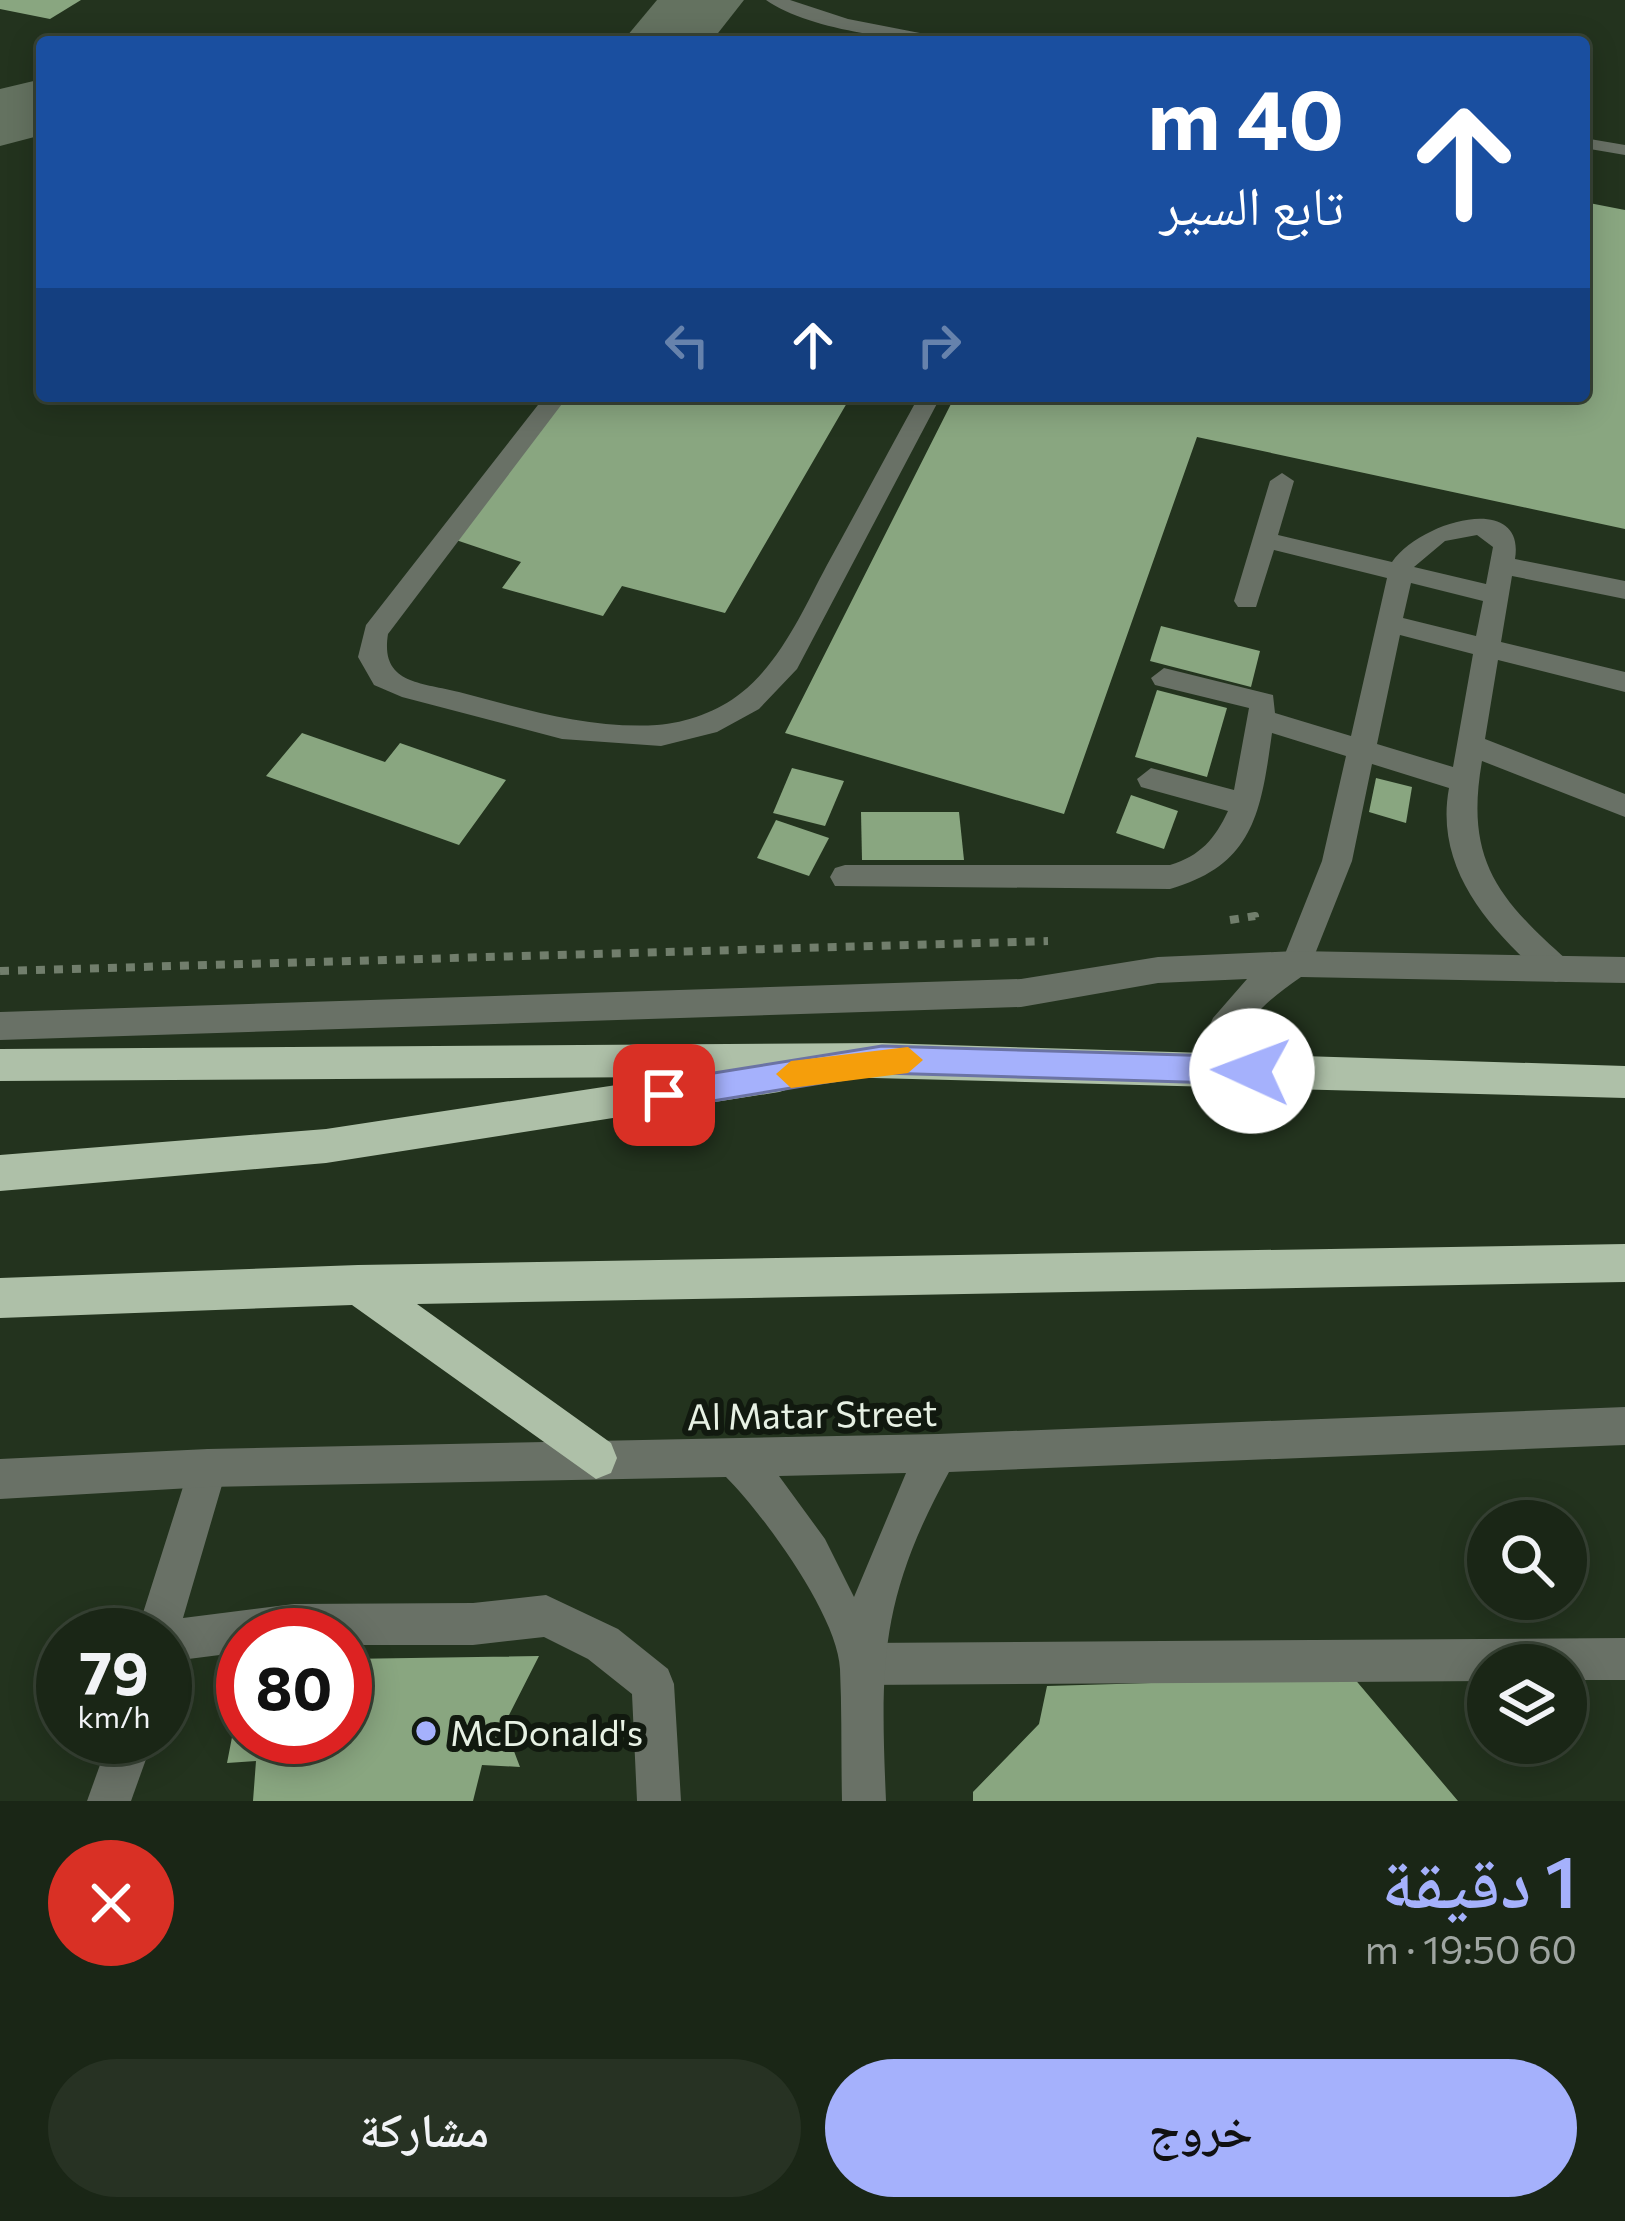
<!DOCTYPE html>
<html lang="ar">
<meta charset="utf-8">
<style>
:root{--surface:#1a2616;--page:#273223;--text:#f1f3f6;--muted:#9fa5a1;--line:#384335;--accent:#a5b1fc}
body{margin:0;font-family:Commissioner,"Noto Naskh Arabic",sans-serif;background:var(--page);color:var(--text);direction:rtl;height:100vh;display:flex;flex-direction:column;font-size:45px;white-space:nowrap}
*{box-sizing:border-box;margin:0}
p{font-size:39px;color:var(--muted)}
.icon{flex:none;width:66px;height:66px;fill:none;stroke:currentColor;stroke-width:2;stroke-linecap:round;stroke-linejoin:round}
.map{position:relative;height:1801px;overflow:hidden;direction:ltr}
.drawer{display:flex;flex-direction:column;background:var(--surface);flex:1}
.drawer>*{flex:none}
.banner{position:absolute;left:36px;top:36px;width:1554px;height:366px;border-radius:12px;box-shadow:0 6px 30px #0003,0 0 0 3px var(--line);direction:rtl;background:#1a4fa0;color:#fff;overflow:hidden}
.tools{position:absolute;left:1467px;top:1500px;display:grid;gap:24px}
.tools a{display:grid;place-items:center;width:120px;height:120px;border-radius:50%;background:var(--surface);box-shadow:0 6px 30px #0003,0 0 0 3px var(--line);font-size:60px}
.speed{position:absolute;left:36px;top:1608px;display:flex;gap:24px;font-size:60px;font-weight:700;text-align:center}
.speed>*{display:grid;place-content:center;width:156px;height:156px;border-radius:50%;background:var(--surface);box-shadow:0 6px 30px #0003,0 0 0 3px var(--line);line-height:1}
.speed small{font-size:30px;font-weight:400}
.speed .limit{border:18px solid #d22;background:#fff;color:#111}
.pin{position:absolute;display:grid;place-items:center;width:102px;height:102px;color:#fff;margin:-51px;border-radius:24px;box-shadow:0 6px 18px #0006}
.me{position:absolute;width:132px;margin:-66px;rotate:272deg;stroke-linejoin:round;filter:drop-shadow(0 0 9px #0008)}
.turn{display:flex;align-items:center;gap:42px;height:252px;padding:0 48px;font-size:54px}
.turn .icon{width:156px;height:156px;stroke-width:2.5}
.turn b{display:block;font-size:84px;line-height:102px}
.lanes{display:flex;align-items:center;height:114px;padding:0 48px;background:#0003;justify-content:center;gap:60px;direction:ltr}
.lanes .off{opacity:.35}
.round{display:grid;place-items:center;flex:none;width:126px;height:126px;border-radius:63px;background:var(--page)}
.overview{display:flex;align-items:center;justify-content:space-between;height:204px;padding:0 48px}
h1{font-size:72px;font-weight:600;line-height:90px;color:var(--accent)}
.primary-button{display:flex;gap:24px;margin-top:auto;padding:24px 48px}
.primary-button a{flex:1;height:138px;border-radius:72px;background:var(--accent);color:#111;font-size:48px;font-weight:600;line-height:138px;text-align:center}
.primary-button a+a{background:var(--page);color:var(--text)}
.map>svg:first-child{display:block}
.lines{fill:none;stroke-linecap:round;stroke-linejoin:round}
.taxiway{fill:#647260;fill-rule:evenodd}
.building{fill:#89a680}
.path{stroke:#717e6c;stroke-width:8;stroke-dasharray:9 9;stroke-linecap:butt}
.service{fill:#697166;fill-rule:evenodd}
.minor{fill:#697166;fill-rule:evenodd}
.trunk{fill:#aec0a8;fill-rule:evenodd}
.route{fill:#a5b1fc;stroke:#6b73a4;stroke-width:3}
.slow{fill:#f59e0b}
.poi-dot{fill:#a5b1fc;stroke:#11190f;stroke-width:4.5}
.labels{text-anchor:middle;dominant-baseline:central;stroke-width:12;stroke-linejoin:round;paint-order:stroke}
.near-street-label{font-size:36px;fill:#e7f1e4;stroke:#11190f}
.near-poi-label{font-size:36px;fill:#e7f1e4;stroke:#11190f;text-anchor:start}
</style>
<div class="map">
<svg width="1625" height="1801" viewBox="0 0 1625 1801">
<rect width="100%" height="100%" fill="#23331e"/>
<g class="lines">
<g class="taxiway">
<polygon points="657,0 744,0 711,42 622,42"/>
<polygon points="42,79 42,135 0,146 0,89"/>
</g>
</g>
<g class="building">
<polygon points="0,0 81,0 50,19 0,9"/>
<polygon points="1584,202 1625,210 1625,529 1197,437 1064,814 785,733 955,396 1584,396"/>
<polygon points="565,396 851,396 725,613 622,586 603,616 502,588 521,562 453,539"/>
<polygon points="1161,626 1260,651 1251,687 1150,661"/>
<polygon points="1157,690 1227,708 1207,777 1135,757"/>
<polygon points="302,733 385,762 400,743 506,780 459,845 266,776"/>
<polygon points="792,768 844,781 825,826 773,813"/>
<polygon points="1376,778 1412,787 1406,823 1369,812"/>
<polygon points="1131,795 1178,811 1164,849 1116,833"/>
<polygon points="861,812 959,812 964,860 862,860"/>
<polygon points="776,820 829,838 809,876 757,858"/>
<polygon points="539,1656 504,1725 520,1767 482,1765 473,1801 253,1801 256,1761 227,1763 241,1691 243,1737 345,1737 345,1659"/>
<polygon points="1353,1677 1458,1801 973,1801 973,1792 1039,1724 1047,1686"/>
</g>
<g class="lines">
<g class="path">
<polyline points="1230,920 1255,916 1256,923"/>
<polyline points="0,971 1048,941"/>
</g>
<g class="service">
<path d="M766,0H790L848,19L966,42C910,42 812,32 766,0Z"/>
<polygon points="1584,138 1625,145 1625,155 1584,148"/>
<path d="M545,396H568L388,634C380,684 420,682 459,692C524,709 589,729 657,725C686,723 719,711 741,693C782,660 803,610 827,565C858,509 888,452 919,396H941L797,669L759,709L717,732L661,746L562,739L402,697L374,685L358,657L366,625Z"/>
<path d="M1282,473L1294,481L1278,535L1392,562C1422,520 1526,492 1515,559L1625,581V599L1512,576L1501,642L1625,672V692L1498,660L1485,739L1625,794V817L1482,761C1465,858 1496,897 1567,960L1572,969L1567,978L1556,982L1545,978C1490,929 1434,869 1449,788L1372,764L1352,861L1311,964L1307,973L1296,977L1285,973L1281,964L1322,861L1346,756L1272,733C1261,812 1254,865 1170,889L835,886L830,877L835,868L845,865H1170C1200,856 1215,839 1228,811L1141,787L1137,779L1151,768L1234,790L1249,708L1155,685L1151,678L1164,668L1273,695L1275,713L1351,736L1387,578L1274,550L1256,607H1238L1234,601L1270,481ZM1477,535L1493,547L1486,584L1414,567L1445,541ZM1411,583L1483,601L1476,636L1403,618ZM1400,635L1473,654L1453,767L1377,744Z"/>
<polygon points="208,1449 222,1454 227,1468 183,1618 294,1604 473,1603 546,1595 618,1629 668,1669 674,1684 681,1801 637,1801 632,1694 588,1659 544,1637 473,1645 345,1645 345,1635 243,1635 243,1652 165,1662 165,1635 136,1635 189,1468 194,1454"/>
<polygon points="1625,1638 1625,1680 1566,1680 1566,1665 1488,1665 1488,1681 861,1685 846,1679 840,1664 846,1649 861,1643"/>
<polygon points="110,1737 154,1737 131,1801 87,1801"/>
</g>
<g class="minor">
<path d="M1296,951L1625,957V983L1301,977C1254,1009 1241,1028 1218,1079L1206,1084L1194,1079L1190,1069L1213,1018L1247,979L1158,983L1021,1007L0,1040V1012L1021,979L1158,957Z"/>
<path d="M1625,1407V1445L949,1472C880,1598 880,1662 886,1801H842C841,1757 842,1713 840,1669C838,1616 763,1514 726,1477L208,1487L0,1499V1459L208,1449L938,1434ZM906,1473L854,1597L825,1539L779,1476Z"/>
</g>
<g class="trunk">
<polygon points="882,1043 1625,1066 1625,1098 797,1076 792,1088 779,1092 326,1163 0,1191 0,1155 326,1129 669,1077 0,1081 0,1049"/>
<polygon points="1625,1244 1625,1282 417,1304 611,1443 617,1458 611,1473 596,1479 352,1305 0,1318 0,1278 358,1265"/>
</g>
</g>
<polygon class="route" points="882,1046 1252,1057 1267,1071 1252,1084 882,1073 664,1109 649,1095 664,1081"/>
<polygon class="slow" points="908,1047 923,1060 908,1073 791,1088 776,1074 791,1061"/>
<circle class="poi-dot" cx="426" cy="1731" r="12"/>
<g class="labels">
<g class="near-street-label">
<text transform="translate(812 1413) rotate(-1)">Al Matar Street</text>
</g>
<g class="near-poi-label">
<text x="450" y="1731">McDonald's</text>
</g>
</g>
</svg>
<div class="tools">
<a><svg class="icon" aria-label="search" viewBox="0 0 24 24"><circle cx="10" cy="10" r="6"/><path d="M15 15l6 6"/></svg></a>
<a><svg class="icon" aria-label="layers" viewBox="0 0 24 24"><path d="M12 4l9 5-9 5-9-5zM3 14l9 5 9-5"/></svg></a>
</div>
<div class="speed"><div>79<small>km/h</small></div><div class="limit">80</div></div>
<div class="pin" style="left:664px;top:1095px;background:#d93025"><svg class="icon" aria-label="arrive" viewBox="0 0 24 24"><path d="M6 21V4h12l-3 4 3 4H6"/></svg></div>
<svg class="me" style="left:1252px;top:1071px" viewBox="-20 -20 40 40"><circle r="19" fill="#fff"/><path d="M0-13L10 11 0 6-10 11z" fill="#a5b1fc"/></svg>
<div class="banner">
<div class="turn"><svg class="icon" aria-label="ahead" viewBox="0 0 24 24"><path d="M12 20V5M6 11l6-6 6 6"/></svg><div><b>40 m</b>تابع السير</div></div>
<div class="lanes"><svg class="icon off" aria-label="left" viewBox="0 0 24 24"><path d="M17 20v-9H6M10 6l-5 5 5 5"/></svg><svg class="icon" aria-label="ahead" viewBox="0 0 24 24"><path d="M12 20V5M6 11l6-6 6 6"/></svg><svg class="icon off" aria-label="right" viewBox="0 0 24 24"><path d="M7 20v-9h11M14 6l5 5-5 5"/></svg></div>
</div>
</div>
<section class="drawer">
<div class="overview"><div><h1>1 دقيقة</h1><p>60 m · 19:50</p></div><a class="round" style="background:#d93025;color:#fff"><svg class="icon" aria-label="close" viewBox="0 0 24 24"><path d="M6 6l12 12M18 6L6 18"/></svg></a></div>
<div class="primary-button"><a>خروج</a><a>مشاركة</a></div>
</section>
